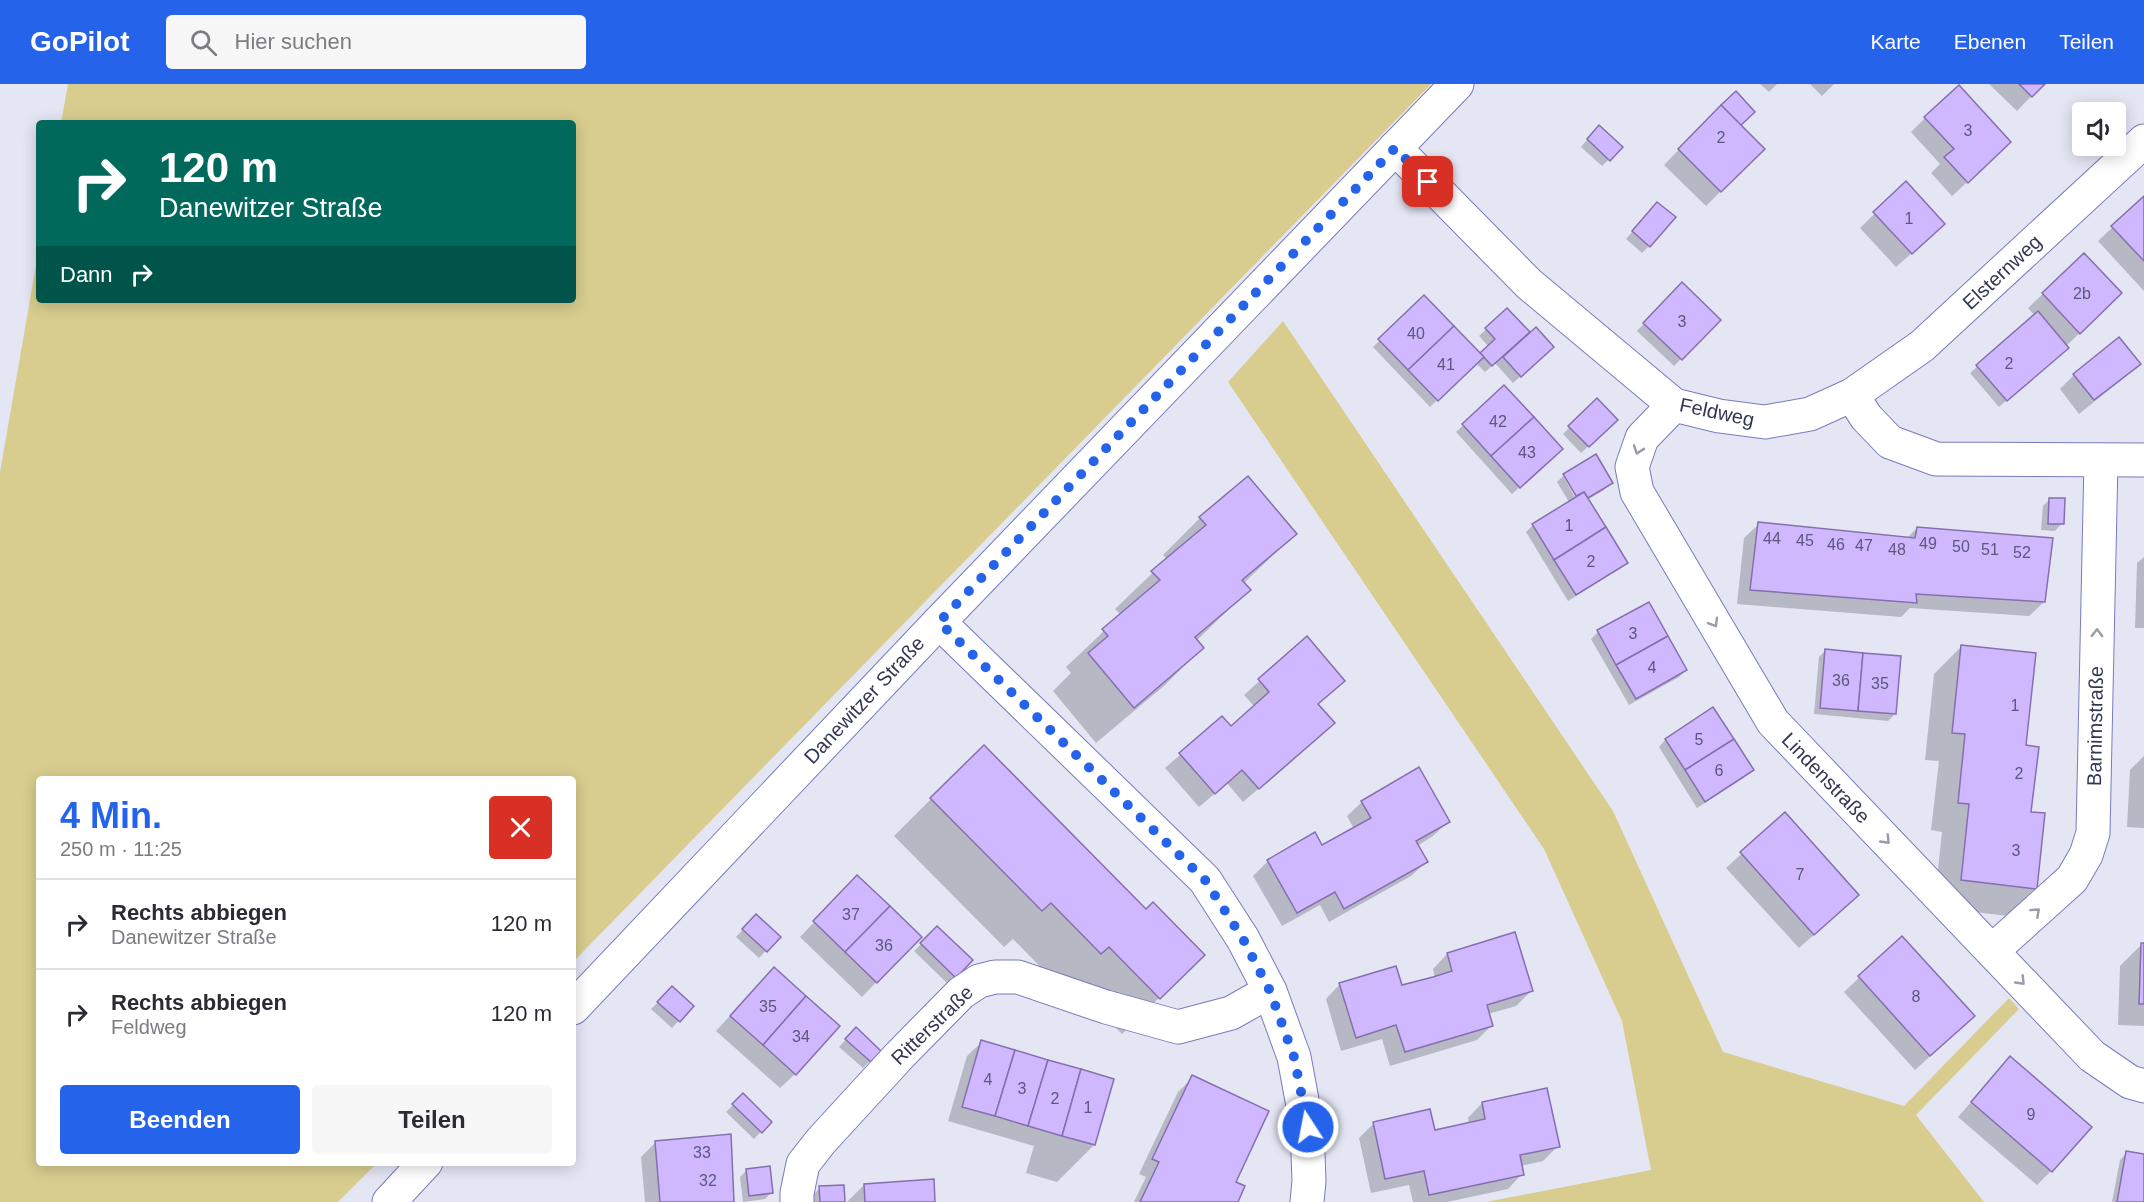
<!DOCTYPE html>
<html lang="de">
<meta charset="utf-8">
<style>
:root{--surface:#fff;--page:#f7f7f7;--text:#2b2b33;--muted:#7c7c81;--line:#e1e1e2;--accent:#2563eb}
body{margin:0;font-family:Helvetica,sans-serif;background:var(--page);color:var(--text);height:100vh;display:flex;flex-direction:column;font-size:22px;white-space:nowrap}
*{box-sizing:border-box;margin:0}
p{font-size:20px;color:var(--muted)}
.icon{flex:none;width:33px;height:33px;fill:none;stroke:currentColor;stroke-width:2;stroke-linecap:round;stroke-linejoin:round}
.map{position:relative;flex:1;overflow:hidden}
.panel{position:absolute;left:36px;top:692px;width:540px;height:390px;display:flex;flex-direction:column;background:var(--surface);border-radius:6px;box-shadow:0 3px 15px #0003}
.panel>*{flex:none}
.hud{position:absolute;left:36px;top:36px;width:540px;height:183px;border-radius:6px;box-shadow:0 3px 15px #0003;background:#00695c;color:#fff;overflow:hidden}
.fabs{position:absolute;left:2072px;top:18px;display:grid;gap:12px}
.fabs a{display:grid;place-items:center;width:54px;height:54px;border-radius:6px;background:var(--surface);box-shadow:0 3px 15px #0003;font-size:30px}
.pin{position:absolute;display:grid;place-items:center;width:51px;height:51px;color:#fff;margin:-26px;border-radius:12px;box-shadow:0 3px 9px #0006}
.me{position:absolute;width:66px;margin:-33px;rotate:349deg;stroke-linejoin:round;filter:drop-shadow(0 0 4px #0008)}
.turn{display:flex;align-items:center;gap:21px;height:126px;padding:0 24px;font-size:27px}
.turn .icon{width:78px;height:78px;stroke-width:2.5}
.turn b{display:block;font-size:42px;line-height:51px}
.then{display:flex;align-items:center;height:57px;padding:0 24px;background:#0003;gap:12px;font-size:22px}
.round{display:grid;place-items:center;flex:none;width:63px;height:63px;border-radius:6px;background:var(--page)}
.summary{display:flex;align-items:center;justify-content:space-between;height:102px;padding:0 24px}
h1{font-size:36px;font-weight:800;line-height:45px;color:var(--accent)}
.cta{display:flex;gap:12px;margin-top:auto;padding:12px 24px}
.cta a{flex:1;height:69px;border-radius:6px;background:var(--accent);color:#fff;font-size:24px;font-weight:800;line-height:69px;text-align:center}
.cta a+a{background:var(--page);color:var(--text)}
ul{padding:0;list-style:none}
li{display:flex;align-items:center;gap:18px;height:90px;padding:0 24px;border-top:2px solid var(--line)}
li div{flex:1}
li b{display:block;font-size:22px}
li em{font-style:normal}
header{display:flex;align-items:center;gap:36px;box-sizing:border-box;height:84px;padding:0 30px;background:var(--accent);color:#fff}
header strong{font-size:28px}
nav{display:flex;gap:33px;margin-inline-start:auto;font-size:21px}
.search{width:420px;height:54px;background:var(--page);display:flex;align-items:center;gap:15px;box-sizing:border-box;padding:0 21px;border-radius:6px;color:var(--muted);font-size:22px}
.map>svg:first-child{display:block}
.green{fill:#d8cd8e}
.shadow{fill:#0003}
.building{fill:#d0b8ff;stroke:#856fae;stroke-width:1.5}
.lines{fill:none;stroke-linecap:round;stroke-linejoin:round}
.minor-casing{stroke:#777cbd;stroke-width:35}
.minor{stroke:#fff;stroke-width:33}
.oneway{stroke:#9a9ba9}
.route{stroke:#2563eb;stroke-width:10;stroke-dasharray:0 18}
.labels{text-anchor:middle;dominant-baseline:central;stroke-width:6;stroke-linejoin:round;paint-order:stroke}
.number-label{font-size:16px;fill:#5b577e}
.street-label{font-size:20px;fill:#343753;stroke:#fff}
</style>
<header>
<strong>GoPilot</strong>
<div class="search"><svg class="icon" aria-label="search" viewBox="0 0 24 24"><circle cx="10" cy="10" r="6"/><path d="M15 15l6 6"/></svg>Hier suchen</div>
<nav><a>Karte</a><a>Ebenen</a><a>Teilen</a></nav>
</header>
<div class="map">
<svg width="2144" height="1118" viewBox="0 0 2144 1118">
<rect width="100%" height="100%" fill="#e4e6f4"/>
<g class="green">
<polygon points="68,0 1431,0 573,878 573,694 39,694 39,1078 377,1079 338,1118 0,1118 0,388 39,164 39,216 573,216 573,39 61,39"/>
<polygon points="1283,237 1613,727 1723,968 1904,1022 2009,914 2019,925 1916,1031 1984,1118 1486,1118 1651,1086 1622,937 1544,765 1228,298"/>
</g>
<g class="shadow">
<polygon points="1760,0 1777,0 1769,8"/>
<polygon points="1810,0 1834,0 1822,12"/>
<polygon points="1989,0 2043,0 2017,27"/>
<polygon points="1925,34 1995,73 1952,112 1931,89 1940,80 1911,48"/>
<polygon points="1707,37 1739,41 1763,65 1706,122 1664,81"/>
<polygon points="1592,50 1621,64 1602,82 1581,63"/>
<polygon points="1906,99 1929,154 1896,183 1860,144"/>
<polygon points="2144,114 2144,207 2098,157"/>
<polygon points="1650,127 1649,162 1642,169 1626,155"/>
<polygon points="2084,171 2106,224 2066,262 2060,271 1999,323 1970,289 2035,232 2028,224"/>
<polygon points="1682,200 1719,236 1674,282 1637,247"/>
<polygon points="1424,214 1480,271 1489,263 1479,252 1507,226 1545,270 1513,299 1495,279 1485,288 1476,279 1430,323 1373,263"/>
<polygon points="2139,280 2124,294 2079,330 2060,305 2074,291"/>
<polygon points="1504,303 1554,372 1512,410 1456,348"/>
<polygon points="1597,316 1616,336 1581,369 1563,350"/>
<polygon points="1566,391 1611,399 1604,406 1587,416 1626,478 1619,485 1568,517 1526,448 1533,441 1569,418 1557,398 1563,392 1578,419 1581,418"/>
<polygon points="2050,415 2062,439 2055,447 2041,446 2043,422"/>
<polygon points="1200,434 1295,450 1243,500 1249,506 1196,557 1202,564 1165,601 1096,659 1053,607 1071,589 1066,583 1121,531 1115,525 1167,475 1163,471"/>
<polygon points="1759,440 1907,454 1917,444 2044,518 2029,532 1910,524 1901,533 1737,520 1744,454"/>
<polygon points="2144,473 2144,544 2135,544 2137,479"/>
<polygon points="1598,548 1686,586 1679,593 1629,621 1591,555"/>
<polygon points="1306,555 1343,597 1317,621 1318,654 1243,718 1227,699 1199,723 1165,684 1222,634 1230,644 1255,623 1244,611"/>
<polygon points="1962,562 2024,663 2035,804 2008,832 1934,823 1942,748 1931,746 1939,677 1925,676 1934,590"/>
<polygon points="1826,566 1895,630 1888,637 1814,630 1819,573"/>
<polygon points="1713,626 1752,686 1745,693 1697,724 1659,663 1665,656"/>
<polygon points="2144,672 2144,744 2127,743 2130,686"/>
<polygon points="931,715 1166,907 1122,950 1071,899 1063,906 1013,855 1004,863 894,752"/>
<polygon points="1362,718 1448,738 1433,752 1417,762 1426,778 1411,792 1329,838 1320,821 1282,842 1253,792 1268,777 1322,763 1354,745 1347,732"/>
<polygon points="1785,730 1843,825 1799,864 1726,784"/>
<polygon points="843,808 920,853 862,913 800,853"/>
<polygon points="749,839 779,853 759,874 736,853"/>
<polygon points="937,844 971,876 948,900 914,867"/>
<polygon points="1901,854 1958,947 1915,986 1844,908"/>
<polygon points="2141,861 2144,861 2144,942 2118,941 2120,882"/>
<polygon points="1447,870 1531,907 1516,922 1488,930 1492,941 1477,956 1390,982 1382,955 1341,967 1326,915 1340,900 1401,903 1435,893 1433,885"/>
<polygon points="759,900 795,990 780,1004 716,947"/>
<polygon points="673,904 692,922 672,944 651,925"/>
<polygon points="849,952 879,967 863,984 839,963"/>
<polygon points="982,958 1094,1061 1057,1098 1026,1089 1034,1062 948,1037 967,972"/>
<polygon points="2010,974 2051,1087 2037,1101 1958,1033"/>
<polygon points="1193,993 1234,1099 1236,1118 1134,1118 1146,1093 1139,1090 1178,1008"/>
<polygon points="743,1011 770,1038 754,1055 726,1028"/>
<polygon points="1482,1019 1558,1062 1543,1077 1520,1082 1522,1090 1508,1105 1447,1118 1413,1118 1409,1101 1371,1109 1359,1054 1374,1039 1433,1047 1469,1040 1468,1034"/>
<polygon points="656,1058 732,1118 645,1118 641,1073"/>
<polygon points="2127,1069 2144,1072 2144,1118 2112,1118 2120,1076"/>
<polygon points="747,1086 772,1108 765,1115 743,1118 740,1093"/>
<polygon points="864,1101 934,1118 847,1118"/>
<polygon points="820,1104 843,1118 813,1118 813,1111"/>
</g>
<g class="building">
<polygon points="2019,0 2045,0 2032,13"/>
<polygon points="1959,1 2011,58 1968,99 1944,73 1954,65 1924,33"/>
<polygon points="1736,7 1755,28 1740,42 1721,21"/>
<polygon points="1721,21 1765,65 1721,108 1678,65"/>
<polygon points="1599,41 1623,63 1610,77 1587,55"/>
<polygon points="1906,97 1945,140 1912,170 1873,128"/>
<polygon points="2144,112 2144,177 2111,142"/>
<polygon points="1657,118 1676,133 1650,163 1632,147"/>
<polygon points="2084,169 2122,209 2080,250 2042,209"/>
<polygon points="1682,198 1721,236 1682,276 1643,239"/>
<polygon points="1424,211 1454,242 1408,286 1378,255"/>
<polygon points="1507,224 1530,248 1492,282 1480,269 1495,255 1485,244"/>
<polygon points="2038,227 2069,264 2007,317 1976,281"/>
<polygon points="1454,242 1484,273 1438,317 1408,286"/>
<polygon points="1536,243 1554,263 1521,293 1503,273"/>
<polygon points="2119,253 2141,280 2094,316 2073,290"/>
<polygon points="1504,301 1534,333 1491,372 1462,340"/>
<polygon points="1597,314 1618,336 1589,363 1568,342"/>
<polygon points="1534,333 1563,365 1520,404 1491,372"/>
<polygon points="1596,370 1613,399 1588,414 1584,408 1576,412 1563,390"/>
<polygon points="1248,392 1297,450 1242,496 1251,506 1195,553 1204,564 1134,624 1088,569 1108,552 1102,545 1160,496 1151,487 1206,441 1199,433"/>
<polygon points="1584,408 1606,443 1554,476 1532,440"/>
<polygon points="2049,414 2065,414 2064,440 2048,440"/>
<polygon points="1758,438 1915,454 1917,443 2053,454 2045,518 1916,510 1917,519 1750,506"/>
<polygon points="1606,443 1628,479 1576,511 1554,476"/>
<polygon points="1649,518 1668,552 1616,581 1597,546"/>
<polygon points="1307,552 1345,597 1318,620 1335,639 1259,705 1242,686 1215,710 1179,669 1222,632 1231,642 1269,608 1258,595"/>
<polygon points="1668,552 1687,586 1636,615 1616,581"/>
<polygon points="1961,561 2036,569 2026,661 2039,663 2031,728 2045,729 2037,805 1961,796 1969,720 1958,719 1965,650 1952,649"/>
<polygon points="1825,565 1863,569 1858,627 1820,624"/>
<polygon points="1863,569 1901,572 1896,630 1858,627"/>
<polygon points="1713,623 1734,655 1685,686 1665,655"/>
<polygon points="1734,655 1754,686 1705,718 1685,686"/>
<polygon points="984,661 1146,825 1153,818 1205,871 1160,915 1109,863 1101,870 1051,819 1042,827 930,714"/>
<polygon points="1419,683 1450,738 1416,757 1428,778 1344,825 1335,808 1297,829 1267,776 1315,748 1322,761 1371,734 1361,717"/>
<polygon points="1785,728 1859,811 1814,851 1740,768"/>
<polygon points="857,791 890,822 845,868 813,837"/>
<polygon points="890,822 922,853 877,899 845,868"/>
<polygon points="756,830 781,853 767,868 742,845"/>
<polygon points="937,842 973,876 956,894 920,859"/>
<polygon points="1515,848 1533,907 1487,921 1493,942 1405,968 1396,941 1356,954 1339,899 1396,882 1402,901 1433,893 1452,887 1447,869"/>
<polygon points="1902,852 1975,932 1930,972 1858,892"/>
<polygon points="2141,859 2144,859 2144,920 2139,920"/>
<polygon points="774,883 806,912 763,961 730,932"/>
<polygon points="672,902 694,922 680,938 657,918"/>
<polygon points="806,912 840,942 796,991 763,961"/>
<polygon points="856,943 881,967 871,978 845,955"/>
<polygon points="981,956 1015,966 995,1032 962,1023"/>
<polygon points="1015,966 1048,976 1028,1042 995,1032"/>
<polygon points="2010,972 2092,1043 2052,1088 1971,1018"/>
<polygon points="1048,976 1081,985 1062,1052 1028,1042"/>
<polygon points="1081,985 1114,995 1095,1061 1062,1052"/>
<polygon points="1192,991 1269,1027 1236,1098 1245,1102 1238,1118 1140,1118 1159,1078 1152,1075"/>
<polygon points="1547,1004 1560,1063 1520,1071 1524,1091 1429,1111 1424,1087 1385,1095 1373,1038 1430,1025 1435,1046 1485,1035 1482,1018"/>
<polygon points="743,1009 772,1038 762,1049 732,1020"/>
<polygon points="731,1050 734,1118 660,1118 655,1057"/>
<polygon points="2126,1067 2144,1070 2144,1118 2117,1118"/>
<polygon points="770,1082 773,1109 749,1112 746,1085"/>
<polygon points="934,1095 935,1118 865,1118 864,1100"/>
<polygon points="844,1101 845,1118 820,1118 819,1102"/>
</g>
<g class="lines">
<defs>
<g id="minor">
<polyline points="1395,64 1529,200 1674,321 1719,332 1765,338 1810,330 1852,311 1922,262 2144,57"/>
<polyline points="1852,311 1866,333 1890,358 1936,375 2144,376"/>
<polyline points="1674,321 1642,354 1632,383 1637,408 1773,638 2092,972 2130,998 2144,1002"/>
<polyline points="939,538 1205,796 1243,855 1270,907 1294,973 1307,1043 1309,1097 1307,1118"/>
<polyline points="1992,867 2072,795 2086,771 2093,749 2101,376"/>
<polyline points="573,924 939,538 1457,0"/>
<polyline points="389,1118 426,1078"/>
<polyline points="797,1118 797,1109 803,1080 821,1057 900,971 961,909 979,897 995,893 1018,893 1106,923 1178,943 1231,929 1270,907"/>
</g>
</defs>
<use href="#minor" class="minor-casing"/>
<use href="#minor" class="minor"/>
</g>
<defs><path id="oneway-chevron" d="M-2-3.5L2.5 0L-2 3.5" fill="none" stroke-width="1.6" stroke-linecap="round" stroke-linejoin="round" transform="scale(1.5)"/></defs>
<g class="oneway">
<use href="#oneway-chevron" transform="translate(1638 366) rotate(109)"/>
<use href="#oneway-chevron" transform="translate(1714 539) rotate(59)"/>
<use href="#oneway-chevron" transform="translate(2097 549) rotate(-89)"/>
<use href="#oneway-chevron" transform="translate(1886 756) rotate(46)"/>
<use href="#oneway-chevron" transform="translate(2036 828) rotate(-42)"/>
<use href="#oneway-chevron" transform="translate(2021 897) rotate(46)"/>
</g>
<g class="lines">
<polyline class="route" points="1308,1043 1294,973 1270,907 1243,855 1205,796 939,538 1395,64 1428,98"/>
</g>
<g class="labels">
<g class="number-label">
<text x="1968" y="46">3</text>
<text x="1721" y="53">2</text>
<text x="1909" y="134">1</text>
<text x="2082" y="209">2b</text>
<text x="1682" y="237">3</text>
<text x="1416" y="249">40</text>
<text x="2009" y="279">2</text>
<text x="1446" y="280">41</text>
<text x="1498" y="337">42</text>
<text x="1527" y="368">43</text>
<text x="1569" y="441">1</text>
<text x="1772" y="454">44</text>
<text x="1805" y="456">45</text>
<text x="1928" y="459">49</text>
<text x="1836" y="460">46</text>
<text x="1864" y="461">47</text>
<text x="1961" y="462">50</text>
<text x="1897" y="465">48</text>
<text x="1990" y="465">51</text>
<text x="2022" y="468">52</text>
<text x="1591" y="477">2</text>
<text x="1633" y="549">3</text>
<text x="1652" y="583">4</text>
<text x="1841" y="596">36</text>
<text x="1880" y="599">35</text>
<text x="2015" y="621">1</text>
<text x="1699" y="655">5</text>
<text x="1719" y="686">6</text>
<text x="2019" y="689">2</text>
<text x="2016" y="766">3</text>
<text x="1800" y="790">7</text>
<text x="851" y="830">37</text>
<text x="884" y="861">36</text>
<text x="1916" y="912">8</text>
<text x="768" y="922">35</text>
<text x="801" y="952">34</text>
<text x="988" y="995">4</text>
<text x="1022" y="1004">3</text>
<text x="1055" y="1014">2</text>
<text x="1088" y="1023">1</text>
<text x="2031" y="1030">9</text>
<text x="702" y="1068">33</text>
<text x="708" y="1096">32</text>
</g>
<g class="street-label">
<text transform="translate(2002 188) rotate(-43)">Elsternweg</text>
<text transform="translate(1717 328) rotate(12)">Feldweg</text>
<text transform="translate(864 616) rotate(-47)">Danewitzer Straße</text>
<text transform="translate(2095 642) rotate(-89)">Barnimstraße</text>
<text transform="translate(1826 694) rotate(46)">Lindenstraße</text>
<text transform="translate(932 941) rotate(-44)">Ritterstraße</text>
</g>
</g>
</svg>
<div class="fabs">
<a><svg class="icon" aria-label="sound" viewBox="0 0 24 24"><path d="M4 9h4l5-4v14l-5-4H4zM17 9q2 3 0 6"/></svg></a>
</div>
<div class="pin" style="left:1428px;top:98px;background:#d93025"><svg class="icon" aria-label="arrive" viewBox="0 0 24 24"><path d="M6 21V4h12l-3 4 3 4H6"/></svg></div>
<svg class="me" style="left:1308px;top:1043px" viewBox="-20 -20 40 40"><circle r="17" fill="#2563eb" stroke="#fff" stroke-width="3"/><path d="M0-11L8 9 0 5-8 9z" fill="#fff"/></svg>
<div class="hud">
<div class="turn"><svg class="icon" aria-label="right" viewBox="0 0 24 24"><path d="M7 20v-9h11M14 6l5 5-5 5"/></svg><div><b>120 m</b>Danewitzer Straße</div></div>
<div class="then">Dann<svg class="icon" aria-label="right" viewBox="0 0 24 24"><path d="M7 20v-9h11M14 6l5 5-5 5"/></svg></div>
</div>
<section class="panel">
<div class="summary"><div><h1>4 Min.</h1><p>250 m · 11:25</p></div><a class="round" style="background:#d93025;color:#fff"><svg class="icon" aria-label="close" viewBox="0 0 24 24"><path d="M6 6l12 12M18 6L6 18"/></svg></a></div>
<ul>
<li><svg class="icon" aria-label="right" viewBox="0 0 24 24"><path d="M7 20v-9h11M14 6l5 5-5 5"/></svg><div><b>Rechts abbiegen</b><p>Danewitzer Straße</p></div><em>120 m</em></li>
<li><svg class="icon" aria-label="right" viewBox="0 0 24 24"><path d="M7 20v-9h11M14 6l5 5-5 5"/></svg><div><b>Rechts abbiegen</b><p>Feldweg</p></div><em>120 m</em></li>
</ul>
<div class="cta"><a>Beenden</a><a>Teilen</a></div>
</section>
</div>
